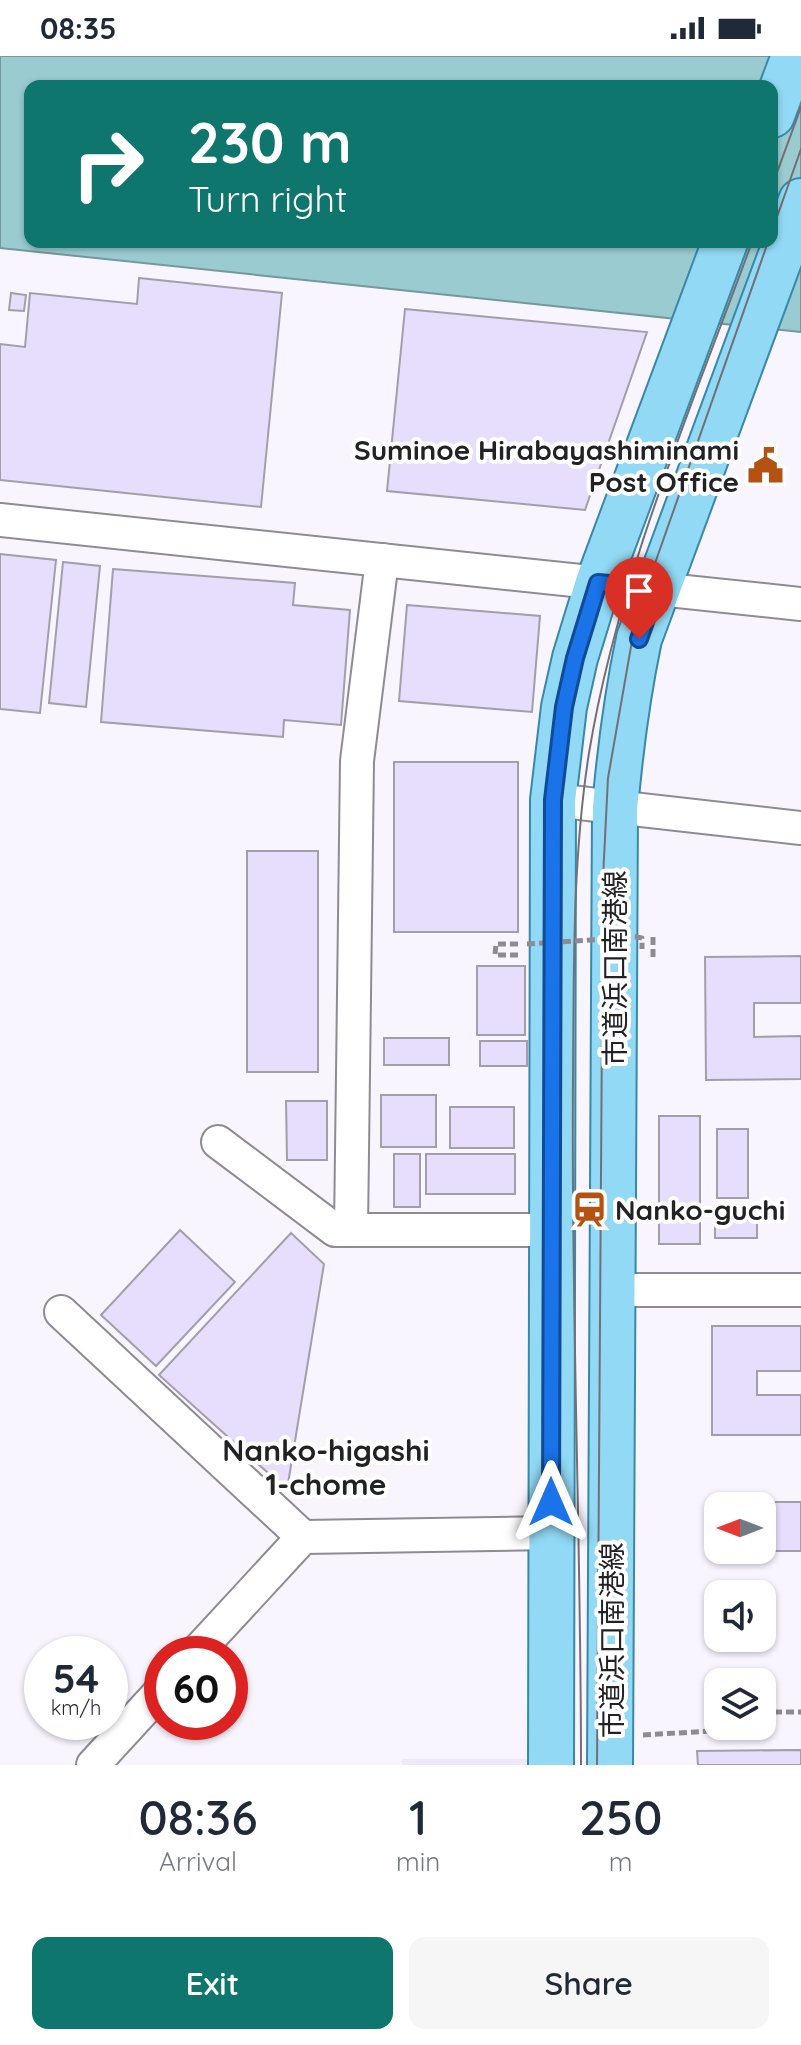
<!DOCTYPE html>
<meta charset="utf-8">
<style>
:root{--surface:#fff;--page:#f6f6f7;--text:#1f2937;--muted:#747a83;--accent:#0f766e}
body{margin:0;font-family:Quicksand,"Noto Sans JP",sans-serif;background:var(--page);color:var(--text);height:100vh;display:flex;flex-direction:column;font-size:30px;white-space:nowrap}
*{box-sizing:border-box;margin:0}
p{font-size:26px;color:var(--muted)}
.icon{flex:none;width:44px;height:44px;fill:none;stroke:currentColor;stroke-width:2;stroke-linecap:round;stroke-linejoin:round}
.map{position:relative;height:1709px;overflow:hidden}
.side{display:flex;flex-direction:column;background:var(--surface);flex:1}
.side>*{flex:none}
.hud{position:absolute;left:24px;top:24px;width:754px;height:168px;border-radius:16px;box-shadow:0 2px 6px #0004;background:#0f766e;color:#fff;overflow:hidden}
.needle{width:52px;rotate:270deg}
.tools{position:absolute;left:704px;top:1436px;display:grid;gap:16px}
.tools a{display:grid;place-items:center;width:72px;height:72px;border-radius:16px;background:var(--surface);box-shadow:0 2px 6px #0004;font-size:40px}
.speed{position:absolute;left:24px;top:1580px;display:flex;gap:16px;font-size:40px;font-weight:700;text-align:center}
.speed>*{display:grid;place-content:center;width:104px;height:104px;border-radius:50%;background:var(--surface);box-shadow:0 2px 6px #0004;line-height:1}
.speed small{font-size:20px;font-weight:400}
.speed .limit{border:12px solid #d22;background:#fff;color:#111}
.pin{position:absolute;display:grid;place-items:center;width:68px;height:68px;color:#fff;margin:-82px -34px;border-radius:50% 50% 50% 0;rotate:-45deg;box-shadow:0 0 8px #0007}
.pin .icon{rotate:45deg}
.me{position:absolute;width:88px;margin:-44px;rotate:0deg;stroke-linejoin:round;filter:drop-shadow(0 0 6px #0008)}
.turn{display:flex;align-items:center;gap:28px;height:168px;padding:0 32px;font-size:36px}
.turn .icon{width:104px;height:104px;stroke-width:2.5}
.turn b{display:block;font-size:56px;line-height:68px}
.eta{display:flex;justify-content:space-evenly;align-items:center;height:136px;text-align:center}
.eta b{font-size:48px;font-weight:600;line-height:56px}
.cta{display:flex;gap:16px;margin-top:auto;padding:16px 32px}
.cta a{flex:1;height:92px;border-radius:16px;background:var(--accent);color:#fff;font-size:32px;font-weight:600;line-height:92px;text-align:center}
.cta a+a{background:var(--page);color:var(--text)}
.status{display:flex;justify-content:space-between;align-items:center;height:56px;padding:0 40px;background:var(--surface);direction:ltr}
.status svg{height:22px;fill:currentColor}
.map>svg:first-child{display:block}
.built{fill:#efe8f8}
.water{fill:#99cbd1;stroke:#75989d;stroke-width:2;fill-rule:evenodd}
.building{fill:#e7ddfc;stroke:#a19fa7;stroke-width:2;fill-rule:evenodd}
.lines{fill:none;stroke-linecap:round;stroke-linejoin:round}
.street-casing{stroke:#8e8b93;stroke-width:36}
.primary-casing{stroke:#3a88a7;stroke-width:48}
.path{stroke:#8e8c92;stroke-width:5;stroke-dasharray:8 4;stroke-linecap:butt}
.street{stroke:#fff;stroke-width:32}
.primary{stroke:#91d9f4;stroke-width:44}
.tram{stroke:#727075;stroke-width:2}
.path-bridge{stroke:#8e8c92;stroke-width:5;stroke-dasharray:8 4;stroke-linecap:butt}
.route-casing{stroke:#114b97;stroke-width:20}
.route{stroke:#1a73e8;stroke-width:14}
.labels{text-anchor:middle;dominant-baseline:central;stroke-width:8;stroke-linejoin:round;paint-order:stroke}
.poi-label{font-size:28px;font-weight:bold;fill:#222124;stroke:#fff;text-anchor:end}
.street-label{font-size:28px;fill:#222124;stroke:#fff}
.neighbourhood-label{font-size:30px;font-weight:bold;fill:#222124;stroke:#fff}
</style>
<div class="status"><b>08:35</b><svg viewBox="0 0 49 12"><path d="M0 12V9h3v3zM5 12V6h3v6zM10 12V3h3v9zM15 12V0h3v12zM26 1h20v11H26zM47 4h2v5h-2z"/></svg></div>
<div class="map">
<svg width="801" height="1709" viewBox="0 0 801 1709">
<rect width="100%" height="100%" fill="#f9f5fe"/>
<rect class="built" x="402" y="1703" width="125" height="6"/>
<path class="water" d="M0,0H801V276L0,192ZM30,30H772V186H30Z"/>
<g class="building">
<polygon points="139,222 282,237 261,451 0,424 0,288 25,291 30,237 137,248"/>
<polygon points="11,237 26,239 24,255 9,254"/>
<polygon points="405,253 647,276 585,454 387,435"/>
<polygon points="0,498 56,504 40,657 0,653"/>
<polygon points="63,506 100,510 86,651 49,647"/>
<polygon points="113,513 295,527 293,549 350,554 341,669 284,664 283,681 101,666"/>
<polygon points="407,549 540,560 532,656 399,645"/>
<rect x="394" y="706" width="124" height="170"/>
<rect x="247" y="795" width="71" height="221"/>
<polygon points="801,900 801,947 754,947 754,981 801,980 801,1023 706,1024 705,901"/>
<rect x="477" y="910" width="48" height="69"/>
<rect x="384" y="982" width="65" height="27"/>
<rect x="480" y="985" width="47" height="25"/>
<rect x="381" y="1039" width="55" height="52"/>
<polygon points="286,1045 327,1045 327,1104 287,1104"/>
<rect x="450" y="1051" width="64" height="41"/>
<rect x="659" y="1060" width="41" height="128"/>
<rect x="717" y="1073" width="31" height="69"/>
<rect x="394" y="1098" width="26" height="53"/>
<rect x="426" y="1098" width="89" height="40"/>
<rect x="715" y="1164" width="42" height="18"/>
<polygon points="180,1174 235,1226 156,1310 101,1259"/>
<polygon points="291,1177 324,1208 287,1434 159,1319"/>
<polygon points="712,1270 801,1270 801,1315 757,1315 757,1339 801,1339 801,1379 712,1379"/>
<path d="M713,1446H801V1495H713ZM718,1450H762V1494H718Z"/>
<polygon points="801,1694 801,1709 698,1709 697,1695"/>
</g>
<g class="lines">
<defs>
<g id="street">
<polyline points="0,464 801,548"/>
<polyline points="553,744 801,772"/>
<polyline points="218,1086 335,1174 550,1174"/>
<polyline points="351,1174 357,705 382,504"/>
<polyline points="612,1234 801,1234"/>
<polyline points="61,1256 303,1481"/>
<polyline points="195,1598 303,1481 551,1477"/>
<polyline points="93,1709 162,1634"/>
</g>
<g id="primary">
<polyline points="772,59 794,0"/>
<polyline points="551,1709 553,744 564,651 575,602 598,527 725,186"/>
<path d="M610,1709L615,752C620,695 627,640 639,583L801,145"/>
</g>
</defs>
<use href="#street" class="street-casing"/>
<use href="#primary" class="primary-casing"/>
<g class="path">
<polyline points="653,881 653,904"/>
<polyline points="518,899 495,899 496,888 520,888"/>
<polyline points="762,1656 801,1656"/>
<polyline points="643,1679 711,1675 718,1658"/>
</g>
<use href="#street" class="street"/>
<use href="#primary" class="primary"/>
<g class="tram">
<polyline points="772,130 801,51"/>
<polyline points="772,175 801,93"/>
<path d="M581,1709C581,1480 571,1252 573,1024C574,915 572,805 589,697C618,521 691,353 752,186"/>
<polyline points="597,1709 603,822 608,722 632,585 653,513 768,186"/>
</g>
<polyline class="path-bridge" points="527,888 636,881 642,882 642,893"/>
</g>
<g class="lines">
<defs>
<polyline id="route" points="551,1446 553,744 564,651 575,602 598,527 657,532 639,583"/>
</defs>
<use href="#route" class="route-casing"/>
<use href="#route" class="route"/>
</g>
<defs>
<symbol id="civic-bare" viewBox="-9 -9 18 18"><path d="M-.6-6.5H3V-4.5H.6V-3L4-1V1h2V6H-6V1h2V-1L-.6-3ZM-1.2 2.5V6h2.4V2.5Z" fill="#b45214" stroke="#fff" stroke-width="2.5" paint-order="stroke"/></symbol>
<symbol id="station-bare" viewBox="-9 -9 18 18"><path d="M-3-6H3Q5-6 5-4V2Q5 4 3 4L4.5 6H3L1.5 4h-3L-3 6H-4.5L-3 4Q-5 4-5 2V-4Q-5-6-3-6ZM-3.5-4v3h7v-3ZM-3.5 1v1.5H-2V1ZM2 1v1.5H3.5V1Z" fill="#b45214" stroke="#fff" stroke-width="2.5" paint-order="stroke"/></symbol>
</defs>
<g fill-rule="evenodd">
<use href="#civic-bare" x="740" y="384" width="51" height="51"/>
<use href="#station-bare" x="564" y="1128" width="51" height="51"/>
</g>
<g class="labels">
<g class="poi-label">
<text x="739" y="393">Suminoe Hirabayashiminami<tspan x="739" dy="32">Post Office</tspan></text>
<text x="615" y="1153" text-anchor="start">Nanko-guchi</text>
</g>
<g class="street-label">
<text transform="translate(614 912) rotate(-90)">市道浜口南港線</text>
<text transform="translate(611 1584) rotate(-90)">市道浜口南港線</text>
</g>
<g class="neighbourhood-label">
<text x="326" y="1394">Nanko-higashi<tspan x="326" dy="34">1-chome</tspan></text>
</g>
</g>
</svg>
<div class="tools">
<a><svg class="needle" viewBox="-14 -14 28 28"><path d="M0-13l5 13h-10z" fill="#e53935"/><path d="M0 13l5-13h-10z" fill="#747a83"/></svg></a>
<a><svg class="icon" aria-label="sound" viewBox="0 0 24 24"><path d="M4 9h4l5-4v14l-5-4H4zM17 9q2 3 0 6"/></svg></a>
<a><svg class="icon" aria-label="layers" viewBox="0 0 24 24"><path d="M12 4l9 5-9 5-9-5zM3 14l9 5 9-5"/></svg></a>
</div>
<div class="speed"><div>54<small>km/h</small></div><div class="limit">60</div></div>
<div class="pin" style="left:639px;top:583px;background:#d93025"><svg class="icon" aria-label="arrive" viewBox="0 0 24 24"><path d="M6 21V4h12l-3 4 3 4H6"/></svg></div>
<svg class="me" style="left:551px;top:1446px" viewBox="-20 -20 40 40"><path d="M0-17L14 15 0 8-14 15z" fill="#1a73e8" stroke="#fff" stroke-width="4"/></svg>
<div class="hud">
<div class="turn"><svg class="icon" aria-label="right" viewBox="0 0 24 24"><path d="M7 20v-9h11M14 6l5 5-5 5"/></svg><div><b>230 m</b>Turn right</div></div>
</div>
</div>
<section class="side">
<div class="eta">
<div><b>08:36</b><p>Arrival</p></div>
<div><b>1</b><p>min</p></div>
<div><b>250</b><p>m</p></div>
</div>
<div class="cta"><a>Exit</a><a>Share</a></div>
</section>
